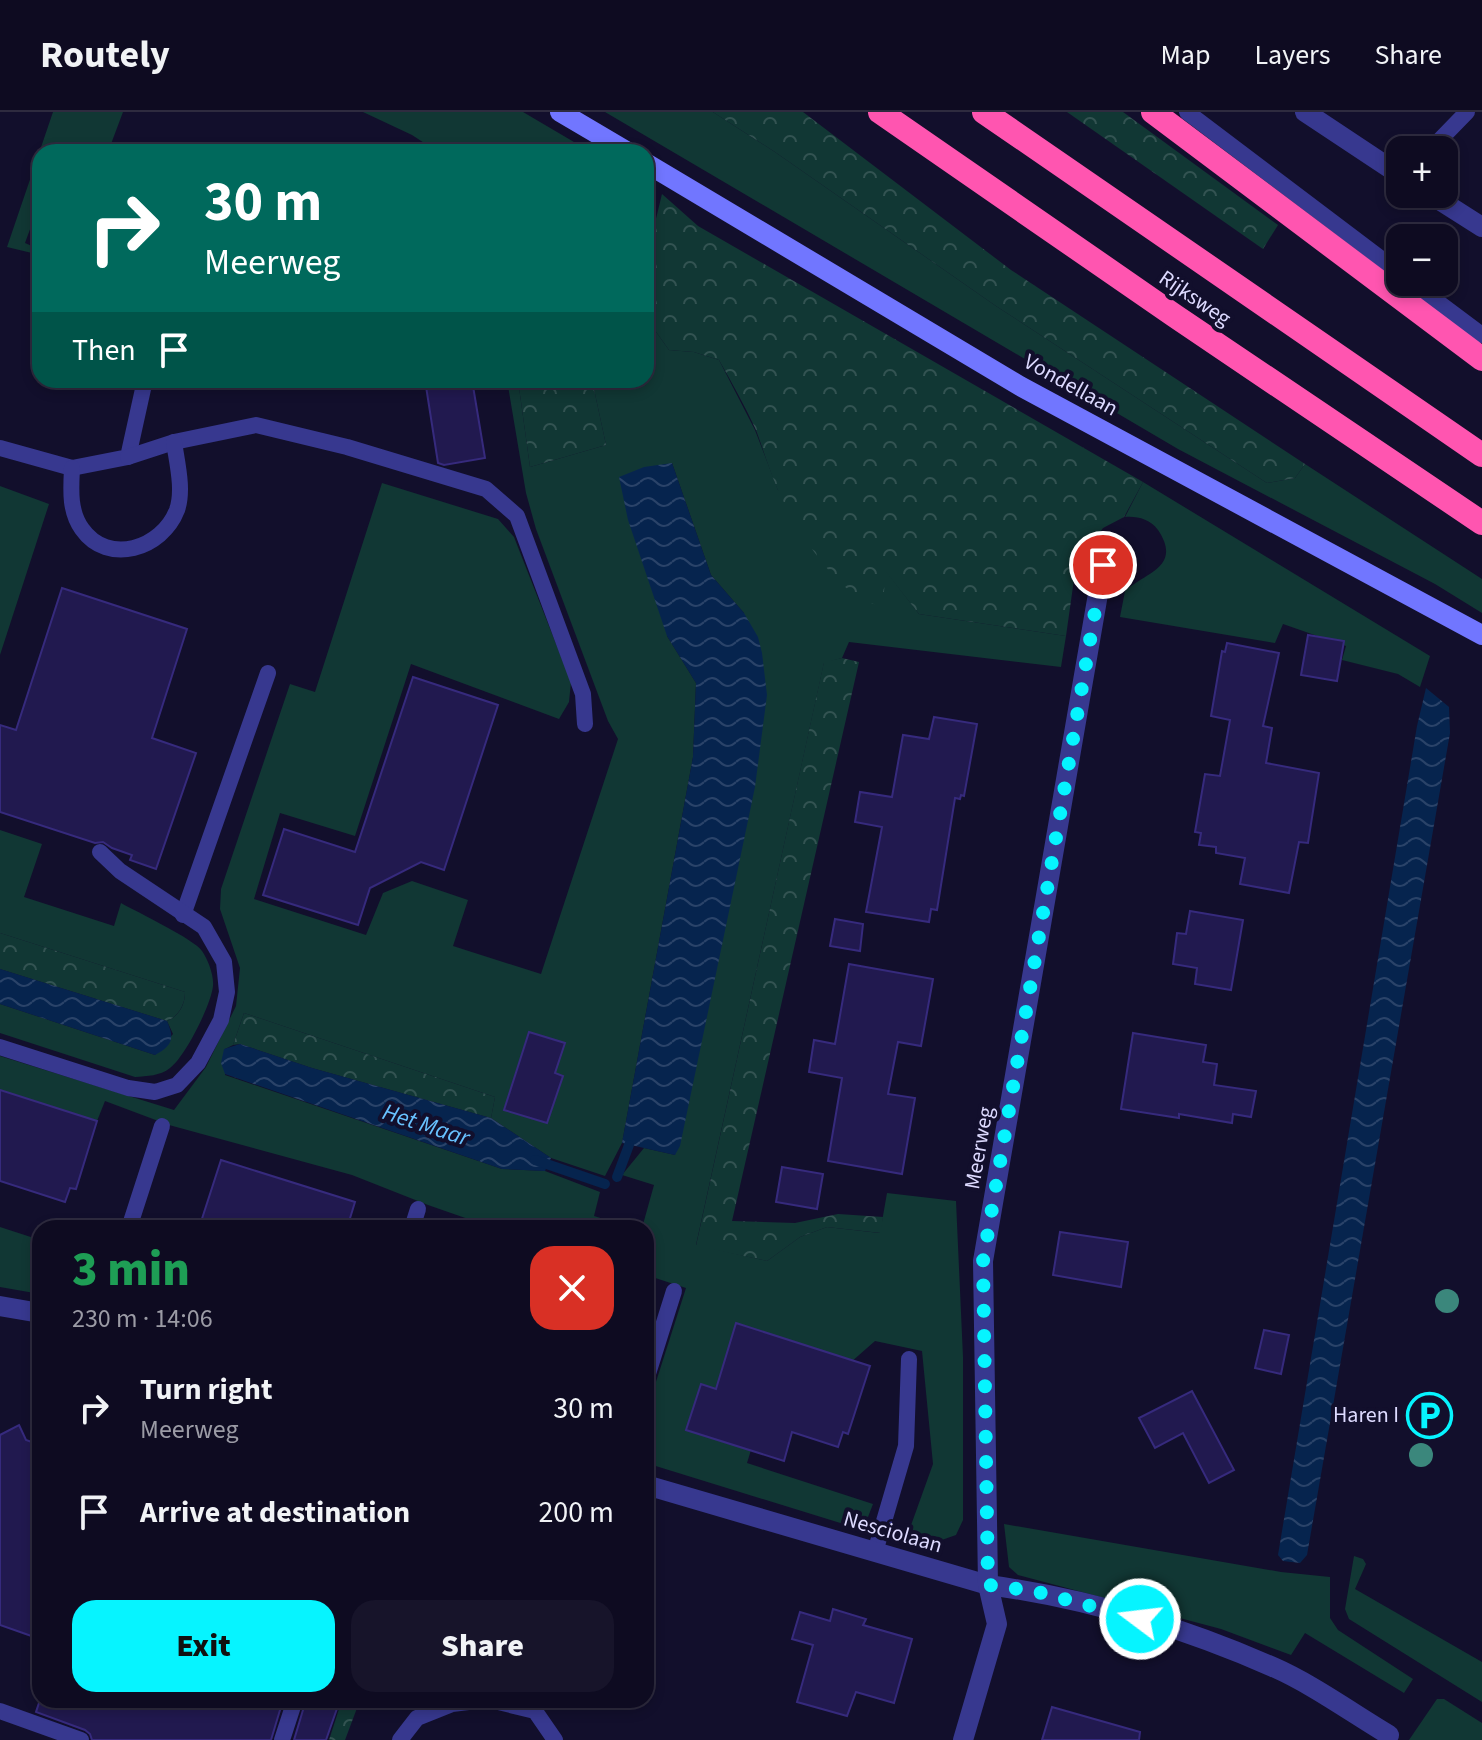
<!DOCTYPE html>
<meta charset="utf-8">
<style>
:root{--surface:#0e0b21;--page:#17142a;--text:#f1f3f6;--muted:#9b9ba5;--line:#2e2b3f;--accent:#06f4ff}
body{margin:0;font-family:"Source Sans 3",sans-serif;background:var(--page);color:var(--text);height:100vh;display:flex;flex-direction:column;font-size:30px;white-space:nowrap}
*{box-sizing:border-box;margin:0}
p{font-size:26px;color:var(--muted)}
.icon{flex:none;width:44px;height:44px;fill:none;stroke:currentColor;stroke-width:2;stroke-linecap:round;stroke-linejoin:round}
.map{position:relative;flex:1;overflow:hidden}
.drawer{position:absolute;left:32px;top:1108px;width:622px;height:488px;display:flex;flex-direction:column;background:var(--surface);border-radius:24px;box-shadow:0 4px 12px #0003,0 0 0 2px var(--line)}
.drawer>*{flex:none}
.top-card{position:absolute;left:32px;top:32px;width:622px;height:244px;border-radius:24px;box-shadow:0 4px 12px #0003,0 0 0 2px var(--line);background:#00695c;color:#fff;overflow:hidden}
.controls{position:absolute;left:1386px;top:24px;display:grid;gap:16px}
.controls a{display:grid;place-items:center;width:72px;height:72px;border-radius:16px;background:var(--surface);box-shadow:0 4px 12px #0003,0 0 0 2px var(--line);font-size:40px}
.pin{position:absolute;display:grid;place-items:center;width:68px;height:68px;color:#fff;margin:-34px;border:4px solid #fff;border-radius:50%;box-shadow:0 2px 8px #0007}
.me{position:absolute;width:88px;margin:-44px;rotate:285deg;stroke-linejoin:round;filter:drop-shadow(0 0 6px #0008)}
.turn{display:flex;align-items:center;gap:28px;height:168px;padding:0 40px;font-size:36px}
.turn .icon{width:104px;height:104px;stroke-width:2.5}
.turn b{display:block;font-size:56px;line-height:68px}
.then{display:flex;align-items:center;height:76px;padding:0 40px;background:#0003;gap:16px;font-size:30px}
.round{display:grid;place-items:center;flex:none;width:84px;height:84px;border-radius:24px;background:var(--page)}
.headline{display:flex;align-items:center;justify-content:space-between;height:136px;padding:0 40px}
h1{font-size:48px;font-weight:800;line-height:60px;color:#1e9e55}
.primary-button{display:flex;gap:16px;margin-top:auto;padding:16px 40px}
.primary-button a{flex:1;height:92px;border-radius:24px;background:var(--accent);color:#111;font-size:32px;font-weight:800;line-height:92px;text-align:center}
.primary-button a+a{background:var(--page);color:var(--text)}
ul{padding:0;list-style:none}
li{display:flex;align-items:center;gap:24px;height:104px;padding:0 40px}
li div{flex:1}
li b{display:block;font-size:30px}
li em{font-style:normal}
header{display:flex;align-items:center;gap:48px;box-sizing:border-box;height:112px;padding:0 40px;background:var(--surface);border-bottom:2px solid var(--line)}
header strong{font-size:38px}
nav{display:flex;gap:44px;margin-inline-start:auto;font-size:28px}
.map>svg:first-child{display:block}
.green{fill:#113734}
.forest{fill:url(#forest-crowns)}
.water{fill:url(#water-waves)}
.lines{fill:none;stroke-linecap:round;stroke-linejoin:round}
.stream{stroke:#06244e;stroke-width:10}
.building{fill:#21194f;stroke:#362a7d;stroke-width:2}
.lane{stroke:#37388f;stroke-width:16}
.street{stroke:#37388f;stroke-width:20}
.secondary{stroke:#7176ff;stroke-width:20}
.highway{stroke:#ff55b0;stroke-width:24}
.tree{fill:#3b877c}
.route{stroke:#06f4ff;stroke-width:14;stroke-dasharray:0 25.2}
.labels{text-anchor:middle;dominant-baseline:central;stroke-width:8;stroke-linejoin:round;paint-order:stroke}
.street-label{font-size:22px;fill:#dddaff;stroke:#120f2c}
.poi-label{font-size:22px;fill:#dddaff;stroke:#120f2c;text-anchor:end}
.water-label{font-size:24px;font-style:italic;fill:#68c2ff;stroke:#120f2c}
</style>
<header>
<strong>Routely</strong>
<nav><a>Map</a><a>Layers</a><a>Share</a></nav>
</header>
<div class="map">
<svg width="1482" height="1628" viewBox="0 0 1482 1628">
<defs>
<pattern id="forest-crowns" width="20" height="18" patternUnits="userSpaceOnUse" patternTransform="scale(2)"><rect width="20" height="18" fill="#113734"/><path d="M2 6a3 3 0 1 1 6 0M12 15a3 3 0 1 1 6 0" fill="none" stroke="#335352"/></pattern>
<pattern id="water-waves" width="16" height="10" patternUnits="userSpaceOnUse" patternTransform="scale(2)"><rect width="16" height="10" fill="#06244e"/><path d="M0 5q4-4 8 0t8 0" fill="none" stroke="#2a4369"/></pattern>
</defs>
<rect width="100%" height="100%" fill="#120f2c"/>
<g class="green">
<polygon points="53,0 123,0 108,40 40,40 40,90 25,131 39,137 36,142 7,135"/>
<polygon points="363,0 523,0 591,40 438,40 412,23"/>
<polygon points="605,0 713,0 775,40 996,194 1267,371 1295,366 1305,352 1482,467 1482,501 1435,472 1178,337"/>
<polygon points="646,201 647,207 669,238 694,240 719,248 755,318 778,378 886,459 919,502 1066,524 1061,555 849,530 842,546 824,551 696,1133 767,1149 800,1125 827,1115 880,1121 887,1081 956,1089 963,1245 963,1408 956,1423 936,1430 905,1430 933,1352 922,1239 875,1229 751,1338 747,1351 873,1392 863,1418 646,1351 646,1301 686,1176 646,1163 646,1116 642,1116 654,1073 622,1063 644,1036 675,1043 744,501 711,463 672,351 667,524 696,571 693,645 622,1031 605,1064 551,1046 491,1006 495,985 244,901 233,933 225,937 225,963 502,1057 545,1059 600,1080 594,1104 633,1116 494,1116 428,1093 352,1063 169,1013 105,989 97,1009 0,978 0,944 174,998 206,955 236,894 240,856 220,797 221,777 290,572 315,580 382,371 498,407 514,425 571,570 569,590 559,607 411,552 355,724 280,701 254,787 366,823 383,781 412,769 468,788 453,834 541,862 618,627 608,609 536,417 526,381 507,268 518,268 530,355 606,333 592,268 646,268"/>
<path d="M1143,370L1430,544L1420,575L1398,562L1342,548L1346,534L1283,512L1275,531L1120,505L1125,479C1144,461 1183,455 1158,418C1150,407 1137,404 1125,405Z"/>
<polygon points="0,374 49,392 0,543"/>
<path d="M0,718L42,732L24,785L114,814L121,791C137,800 194,827 202,839C208,848 214,863 213,874C211,893 185,945 170,956C160,964 147,964 135,965L0,921V892L155,943L173,922L167,909C179,904 185,893 185,880L0,821Z"/>
<polygon points="0,1115 40,1128 40,1182 0,1175"/>
<polygon points="1004,1412 1281,1460 1330,1465 1330,1506 1338,1518 1413,1567 1404,1581 1305,1521 1291,1543 1221,1517 1018,1463 1009,1455"/>
<polygon points="1354,1444 1363,1447 1366,1452 1355,1477 1482,1550 1482,1590 1349,1507 1345,1497"/>
<polygon points="1437,1587 1444,1587 1482,1611 1482,1628 1409,1628"/>
</g>
<g class="forest">
<polygon points="713,0 803,0 1011,158 1305,352 1295,366 1267,371 996,194 775,40"/>
<polygon points="1067,0 1123,0 1278,113 1263,137"/>
<path d="M662,82L698,114L1143,370L1124,405L1103,416L1076,453L1066,524L919,502L886,460L883,489L879,493C838,487 793,412 777,376C769,357 763,337 756,318C745,294 732,271 719,248L694,240L669,238L647,207L646,201V148Z"/>
<polygon points="518,268 592,268 606,333 530,355"/>
<polygon points="842,546 859,550 732,1109 795,1111 838,1102 883,1105 881,1121 827,1115 800,1125 767,1149 696,1134 824,550"/>
<path d="M0,821L185,880C185,892 179,904 167,909L0,857Z"/>
<polygon points="244,901 495,985 491,1006 312,956 240,932 233,933"/>
<polygon points="342,1588 360,1588 345,1628 329,1628"/>
</g>
<g class="water">
<polygon points="672,351 711,463 744,501 758,525 762,541 767,583 755,675 680,1034 675,1043 622,1031 693,645 696,571 667,524 628,408 619,365 644,355"/>
<polygon points="1426,576 1449,595 1450,621 1307,1443 1300,1451 1283,1449 1278,1443 1417,614"/>
<path d="M0,857L167,909C175,927 172,934 155,943L0,892Z"/>
<polygon points="240,932 312,956 491,1006 551,1046 545,1059 502,1057 225,962 221,951 224,937"/>
</g>
<g class="lines">
<g class="stream">
<polyline points="535,1048 605,1072"/>
<polyline points="617,1065 629,1033"/>
</g>
</g>
<g class="building">
<polygon points="425,268 472,268 485,346 444,353 438,351"/>
<polygon points="62,476 187,517 152,626 196,641 156,757 130,748 132,743 112,736 103,730 95,731 0,700 0,613 16,618"/>
<polygon points="1308,523 1344,529 1337,569 1301,563"/>
<polygon points="1227,531 1279,541 1263,614 1272,616 1266,651 1319,661 1308,731 1299,730 1289,781 1240,772 1245,746 1216,741 1216,735 1199,733 1201,721 1195,720 1205,662 1220,664 1230,608 1211,604 1222,539 1225,540"/>
<polygon points="413,565 498,593 444,758 421,750 370,776 358,813 263,783 284,717 355,740"/>
<polygon points="934,605 977,612 964,684 961,683 960,687 955,686 937,798 931,797 929,810 866,800 882,715 855,710 860,680 892,685 903,623 929,627"/>
<polygon points="1190,799 1243,808 1231,878 1195,872 1197,856 1173,852 1177,821 1186,822"/>
<polygon points="835,807 863,812 860,839 830,834"/>
<polygon points="849,852 933,867 921,934 898,930 888,982 915,986 902,1062 828,1049 842,966 809,960 814,928 835,932"/>
<polygon points="529,920 565,931 555,961 563,964 547,1011 504,998"/>
<polygon points="1133,921 1206,933 1203,950 1217,952 1214,973 1256,979 1251,1005 1233,1002 1232,1011 1179,1002 1179,1006 1121,997"/>
<polygon points="0,978 97,1009 76,1077 70,1076 65,1090 0,1069"/>
<polygon points="221,1048 355,1090 347,1116 199,1116"/>
<polygon points="782,1055 823,1062 817,1097 776,1090"/>
<polygon points="1060,1120 1128,1130 1121,1175 1053,1163"/>
<polygon points="736,1211 870,1254 848,1322 843,1320 838,1335 792,1320 784,1349 686,1318 701,1272 716,1277"/>
<polygon points="1264,1218 1289,1223 1281,1262 1255,1256"/>
<polygon points="1192,1279 1234,1358 1209,1371 1183,1321 1155,1336 1139,1306"/>
<polygon points="19,1313 26,1328 40,1333 40,1527 0,1513 0,1323"/>
<polygon points="833,1497 866,1507 863,1513 912,1527 894,1591 856,1580 847,1604 797,1590 813,1533 792,1527 800,1500 830,1509"/>
<polygon points="40,1588 283,1588 271,1628 92,1628 90,1622 85,1618 36,1600"/>
<polygon points="306,1588 340,1588 326,1628 294,1628"/>
<polygon points="1052,1595 1140,1620 1139,1628 1042,1628"/>
</g>
<g class="lines">
<g class="lane">
<polyline points="1187,0 1400,161"/>
<polyline points="1430,38 1467,0"/>
<polyline points="1411,170 1482,223"/>
<polyline points="0,336 72,356 128,345 145,268"/>
<polyline points="128,345 174,330 256,313 347,335 486,377 517,404 583,582 585,612"/>
<path d="M72,356C71,377 69,399 82,417C108,454 162,437 177,398C184,378 177,351 174,330"/>
<polyline points="183,803 268,561"/>
<polyline points="0,935 128,976 155,980 177,973 198,951 221,908 227,880 224,850 204,815 120,759 100,740"/>
<polyline points="129,1116 162,1014"/>
<polyline points="412,1116 418,1097"/>
<polyline points="646,1268 674,1179"/>
<polyline points="875,1440 906,1334 909,1247"/>
<polyline points="490,1588 535,1599 555,1628"/>
<polyline points="0,1599 81,1628"/>
<polyline points="282,1628 295,1588"/>
<polyline points="400,1628 417,1606 452,1592 485,1588"/>
</g>
<g class="street">
<polyline points="1305,0 1400,63"/>
<polyline points="1430,82 1482,115"/>
<polyline points="0,1194 40,1201"/>
<path d="M646,1373L988,1473C1085,1486 1184,1516 1273,1555C1312,1572 1352,1601 1389,1623"/>
<polyline points="963,1628 997,1512 988,1473 983,1149 1103,453"/>
</g>
<g class="secondary">
<polyline points="560,0 628,40"/>
<polyline points="646,51 1020,274 1482,523"/>
</g>
<g class="highway">
<polyline points="880,0 1175,204 1482,411"/>
<polyline points="984,0 1482,343"/>
<polyline points="1153,0 1482,247"/>
</g>
</g>
<g class="tree">
<circle cx="1447" cy="1189" r="12"/>
<circle cx="1421" cy="1343" r="12"/>
</g>
<g class="lines">
<polyline class="route" points="1103,453 983,1149 988,1473 1034,1479 1140,1507"/>
</g>
<defs>
<symbol id="parking-ring" viewBox="-11 -11 22 22"><circle r="9.5" fill="#120f2c" stroke="#06f4ff" stroke-width="1.5"/><path d="M-3.5-5.5H1a3.5 3.5 0 0 1 0 7H-1V5.5H-3.5ZM-1-3.4V-.6H.8a1.4 1.4 0 0 0 0-2.8Z" fill="#06f4ff"/></symbol>
</defs>
<g fill-rule="evenodd">
<use href="#parking-ring" x="1404" y="1278" width="51" height="51"/>
</g>
<g class="labels">
<g class="street-label">
<text transform="translate(1195 186) rotate(34)">Rijksweg</text>
<text transform="translate(1071 273) rotate(29)">Vondellaan</text>
<text transform="translate(979 1036) rotate(-80)">Meerweg</text>
<text transform="translate(893 1420) rotate(16)">Nesciolaan</text>
</g>
<g class="poi-label">
<text x="1399" y="1303">Haren I</text>
</g>
<g class="water-label">
<text transform="translate(426 1013) rotate(18)">Het Maar</text>
</g>
</g>
</svg>
<div class="controls">
<a>+</a>
<a>−</a>
</div>
<div class="pin" style="left:1103px;top:453px;background:#d93025"><svg class="icon" aria-label="arrive" viewBox="0 0 24 24"><path d="M6 21V4h12l-3 4 3 4H6"/></svg></div>
<svg class="me" style="left:1140px;top:1507px" viewBox="-20 -20 40 40"><circle r="17" fill="#06f4ff" stroke="#fff" stroke-width="3"/><path d="M0-11L8 9 0 5-8 9z" fill="#fff"/></svg>
<div class="top-card">
<div class="turn"><svg class="icon" aria-label="right" viewBox="0 0 24 24"><path d="M7 20v-9h11M14 6l5 5-5 5"/></svg><div><b>30 m</b>Meerweg</div></div>
<div class="then">Then<svg class="icon" aria-label="arrive" viewBox="0 0 24 24"><path d="M6 21V4h12l-3 4 3 4H6"/></svg></div>
</div>
<section class="drawer">
<div class="headline"><div><h1>3 min</h1><p>230 m · 14:06</p></div><a class="round" style="background:#d93025;color:#fff"><svg class="icon" aria-label="close" viewBox="0 0 24 24"><path d="M6 6l12 12M18 6L6 18"/></svg></a></div>
<ul>
<li><svg class="icon" aria-label="right" viewBox="0 0 24 24"><path d="M7 20v-9h11M14 6l5 5-5 5"/></svg><div><b>Turn right</b><p>Meerweg</p></div><em>30 m</em></li>
<li><svg class="icon" aria-label="arrive" viewBox="0 0 24 24"><path d="M6 21V4h12l-3 4 3 4H6"/></svg><div><b>Arrive at destination</b></div><em>200 m</em></li>
</ul>
<div class="primary-button"><a>Exit</a><a>Share</a></div>
</section>
</div>
